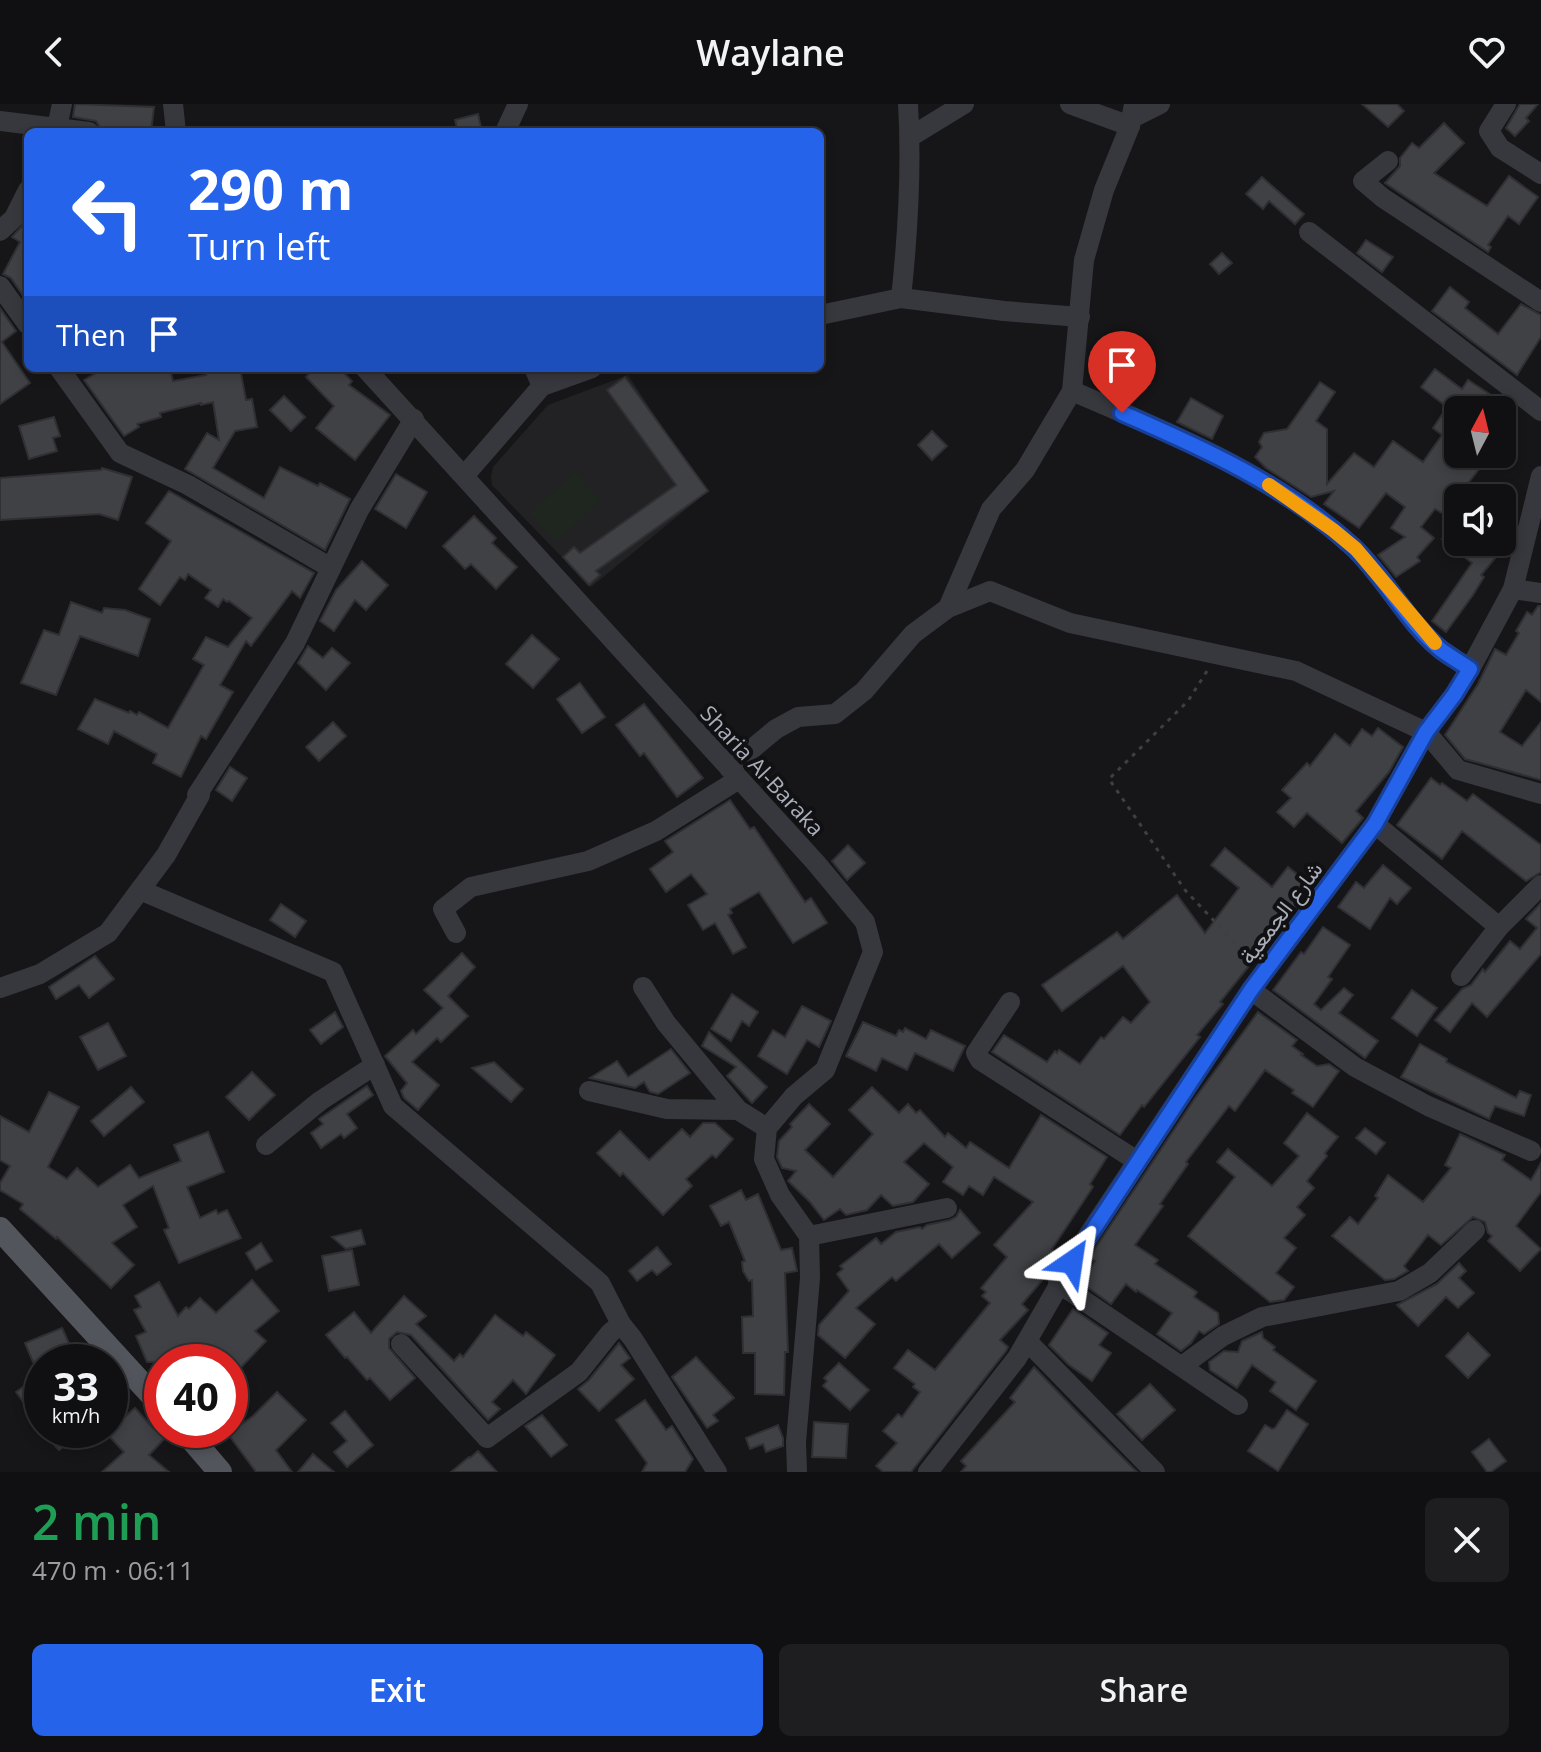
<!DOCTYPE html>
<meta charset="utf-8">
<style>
:root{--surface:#101012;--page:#1e1e20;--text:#f1f3f6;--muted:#9c9d9f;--line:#303032;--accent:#2563eb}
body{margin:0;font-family:"Open Sans",Vazirmatn,sans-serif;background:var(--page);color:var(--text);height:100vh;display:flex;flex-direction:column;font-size:30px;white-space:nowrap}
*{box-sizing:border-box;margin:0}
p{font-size:26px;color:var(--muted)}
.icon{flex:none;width:44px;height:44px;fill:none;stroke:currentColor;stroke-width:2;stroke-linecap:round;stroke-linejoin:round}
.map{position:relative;height:1368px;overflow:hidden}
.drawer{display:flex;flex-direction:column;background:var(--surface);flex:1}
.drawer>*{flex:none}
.guide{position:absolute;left:24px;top:24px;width:800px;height:244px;border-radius:12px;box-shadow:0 4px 12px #0003,0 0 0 2px var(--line);background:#2563eb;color:#fff;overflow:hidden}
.needle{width:52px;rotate:7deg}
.buttons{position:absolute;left:1444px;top:292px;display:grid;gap:16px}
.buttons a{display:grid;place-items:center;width:72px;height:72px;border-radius:12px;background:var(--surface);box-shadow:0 4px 12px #0003,0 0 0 2px var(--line);font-size:40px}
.speed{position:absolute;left:24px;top:1240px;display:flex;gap:16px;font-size:40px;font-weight:700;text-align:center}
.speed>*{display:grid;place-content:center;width:104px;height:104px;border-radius:50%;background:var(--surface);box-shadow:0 4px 12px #0003,0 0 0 2px var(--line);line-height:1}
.speed small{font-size:20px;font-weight:400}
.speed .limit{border:12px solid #d22;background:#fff;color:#111}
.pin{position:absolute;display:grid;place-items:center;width:68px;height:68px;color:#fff;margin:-82px -34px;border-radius:50% 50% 50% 0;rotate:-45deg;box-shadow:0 0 8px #0007}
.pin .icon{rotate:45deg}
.me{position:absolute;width:88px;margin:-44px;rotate:32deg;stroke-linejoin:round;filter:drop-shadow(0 0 6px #0008)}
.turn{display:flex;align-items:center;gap:28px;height:168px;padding:0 32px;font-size:36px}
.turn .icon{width:104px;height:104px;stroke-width:2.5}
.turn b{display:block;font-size:56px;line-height:68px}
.then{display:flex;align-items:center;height:76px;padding:0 32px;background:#0003;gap:16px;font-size:30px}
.round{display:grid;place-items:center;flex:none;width:84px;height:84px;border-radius:12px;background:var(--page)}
.headline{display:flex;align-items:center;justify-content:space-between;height:136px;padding:0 32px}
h1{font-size:48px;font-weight:600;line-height:60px;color:#1e9e55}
.cta{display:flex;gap:16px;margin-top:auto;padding:16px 32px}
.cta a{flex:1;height:92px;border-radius:12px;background:var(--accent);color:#fff;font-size:32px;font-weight:600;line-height:92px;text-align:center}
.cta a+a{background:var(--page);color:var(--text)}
header{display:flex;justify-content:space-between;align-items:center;height:104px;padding:0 32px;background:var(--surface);font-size:36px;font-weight:600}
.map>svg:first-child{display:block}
.built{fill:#222225}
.green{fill:#1e261f}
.building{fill:#404145;stroke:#303034;stroke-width:2}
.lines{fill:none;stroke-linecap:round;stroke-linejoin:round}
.path{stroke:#3d3f44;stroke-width:3;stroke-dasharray:4 6;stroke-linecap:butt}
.minor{stroke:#37383d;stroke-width:20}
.major{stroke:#53555c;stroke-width:24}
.route-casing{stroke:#184099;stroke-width:20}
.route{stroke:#2563eb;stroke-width:14}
.slow{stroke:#f59e0b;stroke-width:14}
.labels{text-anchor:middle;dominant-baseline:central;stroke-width:8;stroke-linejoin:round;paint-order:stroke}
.street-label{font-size:22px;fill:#a8adb8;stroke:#111113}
</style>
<header><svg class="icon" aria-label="back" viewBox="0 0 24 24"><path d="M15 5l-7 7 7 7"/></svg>Waylane<svg class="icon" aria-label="heart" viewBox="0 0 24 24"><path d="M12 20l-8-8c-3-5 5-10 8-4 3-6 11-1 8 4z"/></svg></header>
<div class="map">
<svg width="1541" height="1368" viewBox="0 0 1541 1368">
<rect width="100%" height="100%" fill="#161618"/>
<polygon class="built" points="628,271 706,389 591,483 492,381 491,372 493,363 548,301"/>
<polygon class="green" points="575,368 601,397 556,438 530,409"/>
<g class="building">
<polygon points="75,0 154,3 151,28 101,25 96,17 73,13"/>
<polygon points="1362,0 1397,0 1404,7 1388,23"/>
<polygon points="1520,0 1538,0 1526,14 1529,17 1515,32 1506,24"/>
<polygon points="478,10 482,28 458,28 455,16"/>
<polygon points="1444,19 1464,39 1434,69 1487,102 1509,72 1538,93 1519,120 1508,112 1488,141 1491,143 1488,148 1385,79 1400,62 1400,54 1412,39 1419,44"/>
<polygon points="1262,73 1304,110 1295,120 1269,97 1263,105 1246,90"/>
<polygon points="28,115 28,199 11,174 3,170 20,138 12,133"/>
<polygon points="1366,136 1393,153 1382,168 1357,149"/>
<polygon points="1222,149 1232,159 1219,170 1210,160"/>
<polygon points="1450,183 1469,198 1465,204 1498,230 1521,200 1541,211 1541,233 1517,271 1432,207"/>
<polygon points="0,204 16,227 2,238 30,279 0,300"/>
<polygon points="105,264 170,264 173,277 206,271 204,264 240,264 246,296 252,295 257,323 235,327 213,364 264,394 280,363 318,382 320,379 350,395 325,446 185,365 207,329 219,336 213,298 201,301 201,299 160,309 161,313 137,320 139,323 124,332 84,276"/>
<polygon points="314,264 339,264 352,277 349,281 390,311 355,356 316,324 334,302 306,273"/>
<polygon points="1435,265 1462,285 1468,276 1491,291 1486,298 1500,306 1458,306 1458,350 1473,350 1484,359 1458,392 1458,438 1479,438 1497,452 1481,471 1484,473 1473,491 1446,528 1432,517 1472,459 1442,435 1457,418 1435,405 1421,423 1434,434 1417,453 1420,457 1396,473 1378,451 1405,433 1391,424 1405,403 1386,389 1359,424 1324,400 1334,387 1311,393 1266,364 1255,353 1262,343 1259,338 1264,329 1287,325 1320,278 1335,288 1316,317 1327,325 1327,380 1354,349 1374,363 1393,337 1423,358 1442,331 1433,324 1447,303 1421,283"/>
<polygon points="625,273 708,387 596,467 600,471 589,481 563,453 574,443 580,449 676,381 607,286"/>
<polygon points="284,292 305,313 291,327 270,306"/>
<polygon points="1191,294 1223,312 1212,335 1177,318"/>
<polygon points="54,313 60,332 53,334 57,347 29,355 19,322"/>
<polygon points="932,327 947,342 932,356 918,341"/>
<polygon points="102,364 132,373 118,416 99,410 0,416 0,374 101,366"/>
<polygon points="396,370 427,388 406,424 375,405"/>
<polygon points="169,387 314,469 300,494 292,487 251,542 246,537 220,581 233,588 206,635 201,632 181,673 153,659 157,650 114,627 108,640 78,625 95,595 129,609 130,607 137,611 139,608 168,624 204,561 193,555 206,533 228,543 252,514 229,497 227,498 223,495 218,503 205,494 211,486 188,470 185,476 180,473 160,501 139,485 171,437 146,419"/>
<polygon points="474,412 496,434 492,439 517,463 496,485 471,460 465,465 443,442"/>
<polygon points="362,457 388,481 366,506 355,496 334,527 320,517 336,486"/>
<polygon points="71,498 102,509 104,504 125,506 150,515 138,552 80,532 56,591 21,579 44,526 59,531"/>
<polygon points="1538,502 1541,502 1541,598 1526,586 1500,628 1522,642 1541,618 1541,676 1465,655 1445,631 1478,580 1495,545 1506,551 1519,529 1516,527 1527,508 1532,511"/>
<polygon points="532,531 559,555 533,584 506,560"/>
<polygon points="308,542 323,554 332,544 350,559 326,586 298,559"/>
<polygon points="580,579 605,613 582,629 557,595"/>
<polygon points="644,600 703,674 677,693 644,649 640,652 616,621"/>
<polygon points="333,618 346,632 319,657 306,643"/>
<polygon points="1378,624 1403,643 1389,668 1356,707 1363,714 1342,739 1307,709 1294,723 1277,708 1291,694 1282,686 1307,659 1310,662 1335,630 1350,642 1362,625 1372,632"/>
<polygon points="230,663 247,674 232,697 216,686"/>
<polygon points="1431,674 1440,681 1442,679 1467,697 1473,690 1541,741 1541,768 1526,777 1462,727 1442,755 1397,721"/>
<polygon points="730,696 750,725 754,723 805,798 811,794 827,819 793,839 759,788 730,805 732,809 728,811 746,843 733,850 715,819 703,826 688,801 707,790 691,770 666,788 650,765 673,748 665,737"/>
<polygon points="848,741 865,759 847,776 832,757"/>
<polygon points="1225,744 1272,783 1288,763 1312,782 1263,849 1261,847 1220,898 1223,900 1197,931 1200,933 1144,1003 1142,1001 1120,1031 992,948 1004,931 1047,958 1055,947 1057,949 1059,946 1080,960 1101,933 1104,935 1123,913 1131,919 1150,898 1123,862 1062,907 1042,881 1117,828 1123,835 1177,791 1205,829 1239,784 1211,761"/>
<polygon points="1383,761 1411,784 1397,800 1390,794 1370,825 1338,803 1356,778 1364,784"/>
<polygon points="1541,799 1541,850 1487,913 1472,899 1450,928 1435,916 1462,885 1471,881 1483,865 1485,868 1510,837 1520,845 1537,824 1526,815"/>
<polygon points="281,800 306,817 295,833 270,816"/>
<polygon points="1323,823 1350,841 1328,873 1332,875 1314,900 1321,906 1344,884 1353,891 1339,909 1378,937 1365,954 1273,886 1301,848 1304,850"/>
<polygon points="462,849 475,863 448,892 468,912 441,938 437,934 412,958 439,981 418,1006 404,994 401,987 407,979 385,952 413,926 416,930 443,904 424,886"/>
<polygon points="95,852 114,875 89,894 79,881 56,895 49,883"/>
<polygon points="1412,886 1437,904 1417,932 1392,914"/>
<polygon points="732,890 758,908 749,922 742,917 731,937 711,925"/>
<polygon points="802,902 831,917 819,943 807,936 787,970 758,952 773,926 785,933"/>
<polygon points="335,908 343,923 321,940 310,926"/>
<polygon points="1258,908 1297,936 1292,942 1303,950 1301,951 1317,962 1329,960 1339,967 1313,1003 1292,989 1294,986 1265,966 1235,1007 1229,1002 1186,1058 1188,1060 1160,1100 1163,1102 1135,1141 1158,1156 1155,1160 1197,1188 1194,1193 1218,1209 1219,1220 1204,1230 1199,1227 1191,1239 1181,1247 1157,1230 1172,1209 1137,1186 1136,1188 1126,1180 1111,1200 1080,1178 1095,1157 1090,1154 1096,1143 1195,994"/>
<polygon points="863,918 896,932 899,926 903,928 905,924 926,935 931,926 965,942 953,967 915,949 907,966 882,954 876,967 846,952"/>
<polygon points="108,919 126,952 98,966 80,933"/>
<polygon points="709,928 767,983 752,999 727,972 736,963 702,942"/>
<polygon points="1420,940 1447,955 1446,958 1516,994 1520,987 1531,991 1524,1012 1495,1002 1489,1015 1401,973"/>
<polygon points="671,945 690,969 658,990 650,988 644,978 635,984 590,974 617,957 628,973"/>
<polygon points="494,958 523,985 511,998 472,964"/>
<polygon points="252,968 275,991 249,1016 226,993"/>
<polygon points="367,982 373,991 347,1010 357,1024 344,1034 341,1030 321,1044 311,1029 323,1020 319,1015"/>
<polygon points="131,983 144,998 104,1032 91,1017"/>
<polygon points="872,983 899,1009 908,1000 916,1009 920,1006 945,1033 948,1029 966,1044 970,1038 1009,1064 1041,1011 1107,1053 1090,1080 1093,1083 1052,1145 1054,1147 1045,1173 1022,1200 1028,1206 1000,1236 1008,1243 1006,1247 911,1368 883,1368 876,1362 897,1339 883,1327 898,1310 902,1313 920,1288 913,1283 915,1280 894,1264 908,1246 935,1266 990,1199 982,1192 986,1188 981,1184 1007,1153 994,1141 1033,1098 994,1073 983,1091 969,1082 963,1091 943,1078 953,1063 924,1039 904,1058 929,1080 913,1098 893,1102 881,1091 867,1106 846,1111 840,1105 824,1116 809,1097 788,1077 796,1067 782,1064 777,1053 779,1037 792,1023 790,1020 809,1000 830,1020 805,1046 833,1073 873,1030 849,1006"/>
<polygon points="49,988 79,1003 48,1063 67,1075 77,1064 98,1083 130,1061 139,1074 181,1057 174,1041 208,1028 224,1068 187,1083 200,1114 216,1106 218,1110 227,1106 241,1134 179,1159 164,1126 169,1124 153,1082 123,1101 137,1123 112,1139 134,1161 111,1184 57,1133 56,1135 20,1105 23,1100 0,1086 0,1079 10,1062 0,1056 0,1012 29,1028"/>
<polygon points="1307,1009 1338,1033 1325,1049 1327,1052 1307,1077 1314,1084 1297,1103 1305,1111 1284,1134 1296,1144 1276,1169 1294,1183 1284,1196 1270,1198 1188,1132 1235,1073 1217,1058 1228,1045 1272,1082 1299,1052 1284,1039"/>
<polygon points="703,1019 715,1019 733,1035 716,1054 712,1051 686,1075 692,1082 663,1111 623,1069 620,1072 597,1049 620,1027 649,1056 682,1025 690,1033"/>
<polygon points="1365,1024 1385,1039 1376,1050 1356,1034"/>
<polygon points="1460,1030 1505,1051 1502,1056 1531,1076 1541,1059 1541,1088 1516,1122 1541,1145 1520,1167 1488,1137 1492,1132 1488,1129 1485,1118 1473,1113 1441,1141 1428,1131 1404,1162 1408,1167 1394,1175 1385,1176 1332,1132 1350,1113 1358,1120 1378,1094 1375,1092 1388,1071 1423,1098 1451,1064 1445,1061"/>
<polygon points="741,1086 746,1096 758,1090 781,1146 792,1144 797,1167 785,1169 788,1248 785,1248 784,1291 755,1290 755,1249 743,1249 742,1213 753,1212 752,1176 749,1177 743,1167 742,1158 745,1157 729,1118 721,1122 710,1102"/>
<polygon points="960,1106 980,1129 952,1154 939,1140 896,1177 892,1173 856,1204 875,1220 845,1254 818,1231 819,1221 849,1187 837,1170 843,1165 840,1162 876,1134 881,1140 896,1128 920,1123 922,1125 927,1121 950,1116 956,1113"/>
<polygon points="361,1126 365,1140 346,1145 332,1133"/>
<polygon points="261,1139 272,1157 256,1166 246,1149"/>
<polygon points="657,1143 671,1160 657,1171 652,1166 637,1177 629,1167"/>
<polygon points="352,1146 359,1181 329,1187 322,1152"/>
<polygon points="1459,1159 1466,1167 1459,1174 1474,1189 1458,1204 1446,1193 1418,1222 1397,1201 1437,1180"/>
<polygon points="252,1176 279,1207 255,1227 266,1237 230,1275 230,1258 147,1258 136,1232 146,1228 134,1206 141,1203 135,1192 159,1178 178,1212 186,1203 189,1205 200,1194 216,1209"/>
<polygon points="404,1192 426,1212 416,1220 454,1257 460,1250 463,1253 495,1211 523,1232 526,1228 555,1251 526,1290 513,1276 492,1298 500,1305 488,1316 411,1231 397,1228 389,1235 389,1244 415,1274 390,1296 370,1274 367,1276 347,1253 345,1254 326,1231 354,1208 371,1229"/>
<polygon points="1073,1205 1108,1229 1099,1241 1111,1249 1092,1277 1069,1261 1049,1241"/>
<polygon points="62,1224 72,1246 53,1254 54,1258 33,1258 25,1239"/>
<polygon points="1262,1228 1263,1234 1275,1243 1273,1246 1316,1277 1296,1306 1270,1287 1276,1278 1252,1261 1237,1284 1210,1266 1209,1258 1224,1247 1238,1248 1242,1237"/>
<polygon points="1468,1229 1490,1251 1468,1274 1446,1252"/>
<polygon points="619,1239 630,1254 621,1261 634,1275 599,1307 578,1285 589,1276"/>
<polygon points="696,1253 734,1294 713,1311 718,1317 707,1324 672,1273"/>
<polygon points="839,1259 869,1286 850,1306 823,1282 827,1277 824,1274"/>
<polygon points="1034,1263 1078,1309 1137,1368 961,1368 966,1362 961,1357 1015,1298 1010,1294"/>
<polygon points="42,1270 42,1324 16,1288"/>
<polygon points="1150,1280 1175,1306 1142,1336 1117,1310"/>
<polygon points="277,1288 306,1316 276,1346 292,1368 256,1368 228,1330 253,1312"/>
<polygon points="645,1296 666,1326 672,1322 693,1355 685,1368 642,1368 647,1359 616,1316"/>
<polygon points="110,1304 121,1316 135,1304 153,1324 158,1319 169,1330 149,1351 169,1368 102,1368 124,1348 106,1329 110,1326"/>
<polygon points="1287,1306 1308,1320 1278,1367 1248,1347 1265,1321 1272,1325 1275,1324"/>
<polygon points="345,1307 373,1341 347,1363 334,1348 347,1337 331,1319"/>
<polygon points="542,1311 567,1341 551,1353 525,1322"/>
<polygon points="814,1318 848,1320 846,1354 812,1353"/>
<polygon points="778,1321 783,1334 783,1342 766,1348 763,1340 750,1345 746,1334"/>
<polygon points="41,1326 82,1326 59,1346"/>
<polygon points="1489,1335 1506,1357 1491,1368 1487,1368 1472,1348"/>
<polygon points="478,1347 497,1368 451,1368 469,1353 470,1354"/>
<polygon points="313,1350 334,1368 298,1368"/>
</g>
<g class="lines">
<polyline class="path" points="1207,567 1188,597 1109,675 1185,786 1250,855"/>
<g class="minor">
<polyline points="173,0 176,28"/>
<polyline points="1070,0 1130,22"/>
<polyline points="1506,0 1489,27 1500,44 1541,70"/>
<polyline points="1132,14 1160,0"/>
<polyline points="0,17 89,28"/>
<polyline points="56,28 62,0"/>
<polyline points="505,28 518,0"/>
<polyline points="910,33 964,0"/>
<polyline points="1388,57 1363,77 1383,94 1541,198"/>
<polyline points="0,127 14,114 28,86"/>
<polyline points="1309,128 1541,307"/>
<polyline points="0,182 28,221"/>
<path d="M901,194C908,129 912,65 908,0"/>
<polyline points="820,211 901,194 1004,207 1080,213"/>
<polyline points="59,264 120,349 188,381 331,464"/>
<polyline points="365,264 816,759 865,818 873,848 825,966 794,992 767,1024 764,1055 780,1091 809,1132 810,1174 796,1338 797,1368"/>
<polyline points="534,264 542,282"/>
<path d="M1072,287C1170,329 1273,370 1353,443C1385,473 1406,517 1440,545C1449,552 1460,558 1470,565"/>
<polyline points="464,372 542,282 592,264"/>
<polyline points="1513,485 1541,489"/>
<polyline points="948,504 991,405 1025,366 1072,287 1084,156 1104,86 1130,22 1134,0"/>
<polyline points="729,664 776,625 798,613 835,610 864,587 913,530 948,504 990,487 1070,519 1296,567 1426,628 1458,666 1541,690"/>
<polyline points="1375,720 1499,823"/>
<polyline points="140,786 333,868 393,1002 600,1179 621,1220 610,1229 579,1268 487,1334 401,1240"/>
<polyline points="456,829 443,805 471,783 588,757 656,727 739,675"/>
<polyline points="1461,872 1499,823 1541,781"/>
<polyline points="643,883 666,919 738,1006 767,1024"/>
<polyline points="0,884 40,870 108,829 166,751 200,691 197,691 295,539 359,406 414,315"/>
<polyline points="1251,886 1355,963 1428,1002 1531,1047"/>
<polyline points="1010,898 976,949 980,956 1137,1057"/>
<polyline points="589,987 667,1005 738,1006"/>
<polyline points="266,1041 320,997 375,961"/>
<polyline points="809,1132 947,1104"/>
<polyline points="1058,1179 1238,1301"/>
<polyline points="621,1220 633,1235 717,1368"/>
<polyline points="1027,1237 1155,1368"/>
<polyline points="1182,1262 1223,1232 1262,1213 1399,1187 1430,1169 1475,1126"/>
<polyline points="928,1368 1017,1254 1085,1136 1251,886 1375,720 1426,628 1454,591 1470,565 1513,485 1541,372"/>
</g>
<g class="major">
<polyline points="0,1125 162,1302"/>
<polyline points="184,1326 220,1368"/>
</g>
</g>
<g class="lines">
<defs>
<path id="route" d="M1072,1158L1251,886L1375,720L1426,628L1454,591L1470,565C1460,558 1449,552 1440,545C1406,517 1385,473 1353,443C1287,382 1203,344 1122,309"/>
</defs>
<use href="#route" class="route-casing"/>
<use href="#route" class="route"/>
<polyline class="slow" points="1269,381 1333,426 1356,445 1435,539"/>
</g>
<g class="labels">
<g class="street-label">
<text transform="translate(763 666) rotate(47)">Sharia Al-Baraka</text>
<text transform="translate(1280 808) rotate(-53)">شارع الجمعية</text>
</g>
</g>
</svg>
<div class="buttons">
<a><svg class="needle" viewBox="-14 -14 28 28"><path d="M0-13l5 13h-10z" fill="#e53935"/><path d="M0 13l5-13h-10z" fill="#9c9d9f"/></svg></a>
<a><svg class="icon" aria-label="sound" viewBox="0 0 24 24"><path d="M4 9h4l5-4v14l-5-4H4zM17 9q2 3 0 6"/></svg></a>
</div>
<div class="speed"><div>33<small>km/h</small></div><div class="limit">40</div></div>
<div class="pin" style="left:1122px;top:309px;background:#d93025"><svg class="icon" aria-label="arrive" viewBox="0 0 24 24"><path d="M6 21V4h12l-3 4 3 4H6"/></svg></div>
<svg class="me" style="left:1072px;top:1158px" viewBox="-20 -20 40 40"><path d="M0-17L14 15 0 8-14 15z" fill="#2563eb" stroke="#fff" stroke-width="4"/></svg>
<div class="guide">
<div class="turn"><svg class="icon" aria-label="left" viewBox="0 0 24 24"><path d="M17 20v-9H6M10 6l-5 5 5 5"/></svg><div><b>290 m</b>Turn left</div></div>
<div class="then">Then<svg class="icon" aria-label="arrive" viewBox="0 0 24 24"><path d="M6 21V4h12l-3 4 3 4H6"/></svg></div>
</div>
</div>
<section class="drawer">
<div class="headline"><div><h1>2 min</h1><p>470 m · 06:11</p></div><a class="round"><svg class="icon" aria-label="close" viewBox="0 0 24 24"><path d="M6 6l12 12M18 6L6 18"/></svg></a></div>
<div class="cta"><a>Exit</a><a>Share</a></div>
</section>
